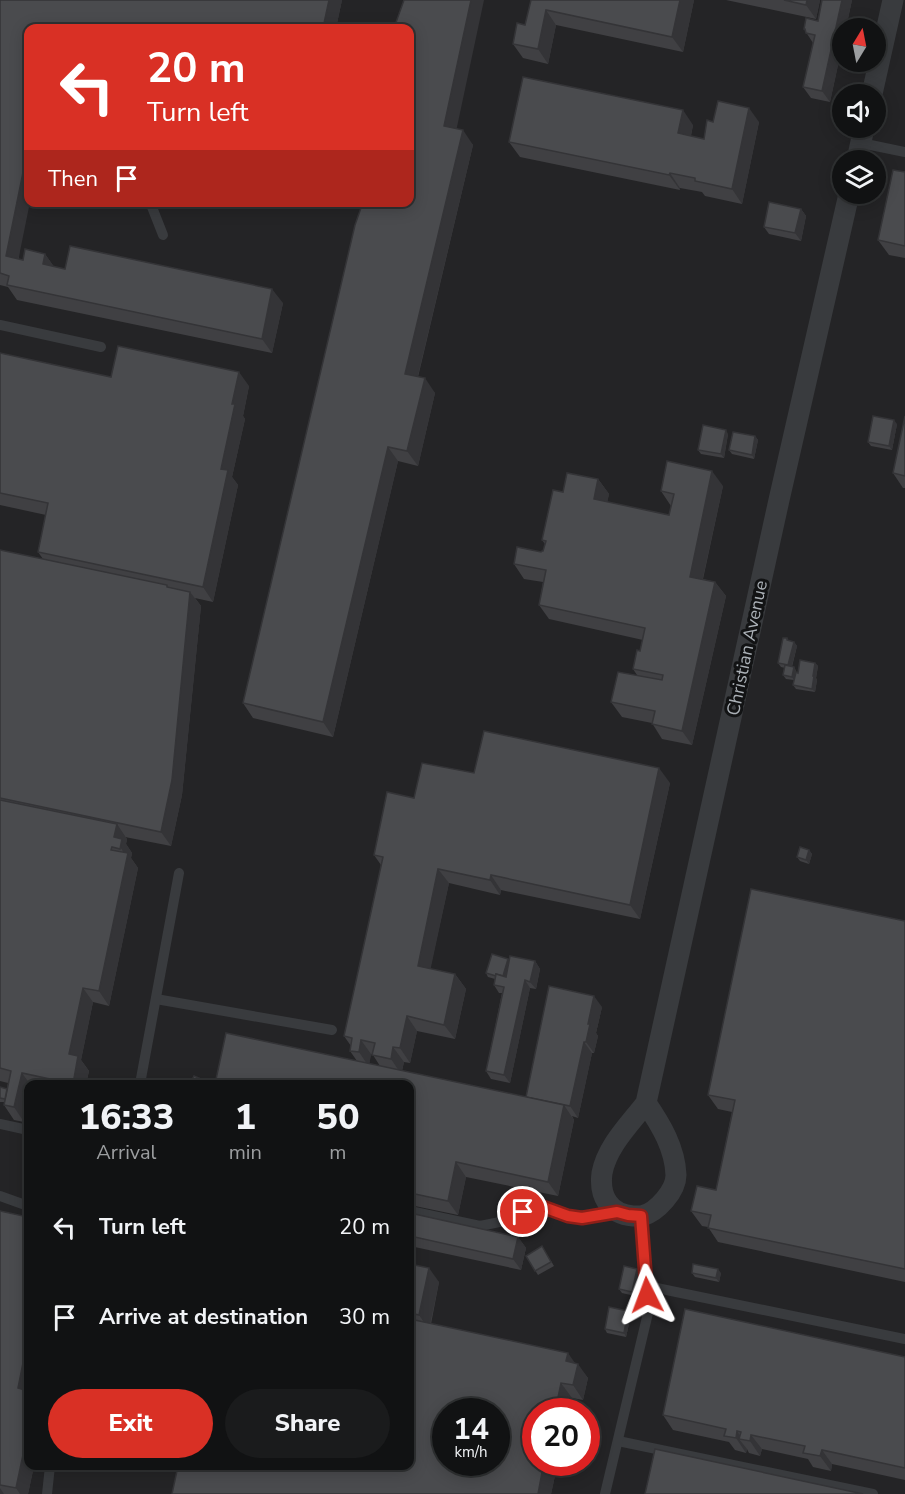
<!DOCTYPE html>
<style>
:root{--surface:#111213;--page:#1a1b1c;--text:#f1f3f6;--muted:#9c9ea0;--line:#303233;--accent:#d93025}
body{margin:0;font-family:"Nunito Sans",sans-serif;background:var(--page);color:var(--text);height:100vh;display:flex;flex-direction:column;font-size:22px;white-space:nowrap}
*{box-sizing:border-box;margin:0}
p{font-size:20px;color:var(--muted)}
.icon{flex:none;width:33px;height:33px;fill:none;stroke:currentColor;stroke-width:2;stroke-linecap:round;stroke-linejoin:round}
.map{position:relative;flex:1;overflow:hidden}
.side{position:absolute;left:24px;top:1080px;width:390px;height:390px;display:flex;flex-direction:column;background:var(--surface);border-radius:12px;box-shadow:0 3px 15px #0003,0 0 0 2px var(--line)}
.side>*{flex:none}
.top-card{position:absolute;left:24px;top:24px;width:390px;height:183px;border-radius:12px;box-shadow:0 3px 15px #0003,0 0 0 2px var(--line);background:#d93025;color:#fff;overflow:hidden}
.needle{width:39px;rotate:10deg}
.buttons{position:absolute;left:832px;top:18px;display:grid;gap:12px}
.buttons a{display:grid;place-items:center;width:54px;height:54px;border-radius:50%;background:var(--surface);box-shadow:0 3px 15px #0003,0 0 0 2px var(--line);font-size:30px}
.speed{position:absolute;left:432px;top:1398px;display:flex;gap:12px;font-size:30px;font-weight:700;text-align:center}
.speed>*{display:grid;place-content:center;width:78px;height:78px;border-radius:50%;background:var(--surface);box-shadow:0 3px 15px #0003,0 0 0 2px var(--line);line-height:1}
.speed small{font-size:15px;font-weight:400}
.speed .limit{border:9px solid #d22;background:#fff;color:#111}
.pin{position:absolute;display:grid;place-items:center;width:51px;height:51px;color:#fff;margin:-26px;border:3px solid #fff;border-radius:50%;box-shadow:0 2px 6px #0007}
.me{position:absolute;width:66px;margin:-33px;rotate:357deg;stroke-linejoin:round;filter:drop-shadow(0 0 4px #0008)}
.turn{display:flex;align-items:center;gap:21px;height:126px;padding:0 24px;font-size:27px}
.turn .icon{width:78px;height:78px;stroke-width:2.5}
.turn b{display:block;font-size:42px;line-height:51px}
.then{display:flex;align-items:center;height:57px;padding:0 24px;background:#0003;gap:12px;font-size:22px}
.eta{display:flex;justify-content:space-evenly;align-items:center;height:102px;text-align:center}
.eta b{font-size:36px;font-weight:800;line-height:42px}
.action{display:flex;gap:12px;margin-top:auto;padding:12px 24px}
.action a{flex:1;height:69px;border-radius:36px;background:var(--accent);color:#fff;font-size:24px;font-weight:800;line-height:69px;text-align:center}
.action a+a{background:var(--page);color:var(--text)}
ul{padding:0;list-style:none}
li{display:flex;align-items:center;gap:18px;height:90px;padding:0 24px}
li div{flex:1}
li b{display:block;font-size:22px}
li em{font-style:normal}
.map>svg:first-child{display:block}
.built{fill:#242426;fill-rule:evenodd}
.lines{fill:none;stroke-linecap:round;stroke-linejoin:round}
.lane{stroke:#393b3e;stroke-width:10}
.street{stroke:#393b3e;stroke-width:21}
.wall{fill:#404043;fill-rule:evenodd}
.shaded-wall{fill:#343437}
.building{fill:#4a4b4e;stroke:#343437;stroke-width:1.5;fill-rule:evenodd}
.route-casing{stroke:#8d1f18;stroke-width:15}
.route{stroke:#d93025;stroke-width:10}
.labels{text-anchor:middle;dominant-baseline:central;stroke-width:6;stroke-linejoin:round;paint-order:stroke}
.street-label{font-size:18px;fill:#abb1b7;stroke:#121314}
</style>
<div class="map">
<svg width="905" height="1494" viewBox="0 0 905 1494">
<rect width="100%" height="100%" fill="#171819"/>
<path class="built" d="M0,0H905V1494H0ZM28,28H410V202H28ZM843,28H876V62H843ZM843,94H876V128H843ZM843,160H876V194H843ZM28,1084H410V1466H28ZM446,1412H496V1462H446ZM536,1412H586V1462H536Z"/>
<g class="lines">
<g class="lane">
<polyline points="861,143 905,152"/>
<polyline points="150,202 163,235"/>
<polyline points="0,325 101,347"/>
<polyline points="156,999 332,1030"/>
<polyline points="140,1084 179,873"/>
<polyline points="0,1124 28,1130"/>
<polyline points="0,1196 28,1206"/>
<polyline points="410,1211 480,1226 510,1220 535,1205 568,1216 582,1218 616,1212"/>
<polyline points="647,1286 905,1339"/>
<polyline points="618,1441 873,1494"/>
<polyline points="47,1494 50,1466"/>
<polyline points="605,1494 648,1313 644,1243 641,1216"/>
</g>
<g class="street">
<polyline points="872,94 893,0"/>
<polyline points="857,160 864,128"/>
<path d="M646,1103C661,1125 675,1148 676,1175C676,1191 657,1212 642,1216C639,1216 636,1216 633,1216C609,1214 599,1196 602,1173C607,1146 630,1124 646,1103L779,500L849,194"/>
</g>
</g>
<g class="wall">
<polygon points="0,0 342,0 336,28 28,28 19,259 23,260 45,254 54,267 65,269 283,303 272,353 17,300 8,287 0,285"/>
<polygon points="531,0 694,0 683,52 556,25 548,64 523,58 513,44 525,25"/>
<polygon points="726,0 820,0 816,19"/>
<polygon points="822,0 852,0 846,28 843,28 843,42 830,102 811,98 803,87 813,43 804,29 818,21"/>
<polygon points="713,122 759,122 742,204 705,196 702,192 680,188 680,190 520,157 509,142 693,125 691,136 704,139"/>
<polygon points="457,129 473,145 418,377 435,393 418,466 398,461 333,737 253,718 243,703"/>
<polygon points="905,172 905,258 889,255 878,240"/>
<polygon points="801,209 806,216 801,241 769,234 764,227"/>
<polygon points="0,353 111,377 249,386 243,416 245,419 232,477 238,485 213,602 195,598 201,606 182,795 171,846 125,837 127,839 126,844 132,853 131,858 138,868 109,1006 93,1002 81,1060 89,1071 86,1084 28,1084 28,1103 24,1122 14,1120 4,1105 4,1102 0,1102 0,1087 7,1089 8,1083 0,1081 0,550 43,559 38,552 46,515 0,505"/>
<polygon points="905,416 905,488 903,488 893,473"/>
<polygon points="897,424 892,450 871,446 868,442"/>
<polygon points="728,434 724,458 701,454 698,450"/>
<polygon points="755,436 758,440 754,459 732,454 729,450"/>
<polygon points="598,479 609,494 607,502 669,515 671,506 661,491 723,486 703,579 715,582 726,596 692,745 662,739 652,723 622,717 611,702 637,675 633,669 640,651 643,640 549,619 539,605 543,582 524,579 514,564 543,551 545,544 542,540 563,492"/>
<polygon points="787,638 789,641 794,642 797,646 792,667 794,667 796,671 796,673 798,673 815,663 818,666 816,678 817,680 815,692 796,689 793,685 794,680 786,679 783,675 785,668 781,667 778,663"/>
<path d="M474,773L670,783L640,919L501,890L500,895L449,883L430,969L455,974L466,989L455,1039L417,1031L410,1063L404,1062L402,1071L526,1097L602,1007L596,1033L598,1036L594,1053H592L578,1118L572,1116L574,1120L558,1196L466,1177L458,1215L410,1205V1084L357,1061L350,1051L351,1046L344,1036L381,865L374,855L414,798ZM371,1054L373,1055L380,1066L369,1064Z"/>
<polygon points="809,850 812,854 809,864 800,861 797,857"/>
<polygon points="905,921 905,1282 718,1242 708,1227 702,1226 691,1211 716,1190 732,1112 718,1109 708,1095"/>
<polygon points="508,959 510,960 535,961 540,969 536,989 530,988 510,1083 491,1079 486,1071 502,993 499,993 494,985 495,979 488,977 486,973"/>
<polygon points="0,1211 28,1466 34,1466 28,1494 0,1494"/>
<polygon points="410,1213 518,1237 526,1248 521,1270 410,1246"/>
<polygon points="542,1246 554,1266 538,1275 526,1256"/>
<polygon points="410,1264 439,1282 431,1324 575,1363 588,1378 583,1400 572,1398 569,1412 536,1412 558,1462 551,1494 172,1494 410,1466"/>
<polygon points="637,1269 640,1273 635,1296 622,1293 619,1289"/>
<polygon points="692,1273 721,1273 719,1282 695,1277"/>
<polygon points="631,1315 626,1337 607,1333 605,1329"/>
<polygon points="905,1357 905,1480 832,1464 831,1471 813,1467 808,1459 762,1449 760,1456 749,1453 747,1449 746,1453 735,1450 729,1442 673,1430 663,1415"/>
</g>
<g class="shaded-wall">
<polygon points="329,0 342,0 336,28 323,28"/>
<polygon points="471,0 484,0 454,141 444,126"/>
<polygon points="680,0 694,0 683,52 672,37"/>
<polygon points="807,0 820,0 816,19 806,5"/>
<polygon points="842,0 852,0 846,28 843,28 843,42 830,102 822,91"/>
<polygon points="546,10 556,25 548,64 538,49"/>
<polygon points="749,108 759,122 742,204 732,189"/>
<polygon points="683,110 693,125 688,148 678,133"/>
<polygon points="463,130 473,145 415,388 405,374"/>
<polygon points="28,148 28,202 30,202 16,271 6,256"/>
<polygon points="670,173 680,188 680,190 669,175"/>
<polygon points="801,209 806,216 801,241 795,233"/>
<polygon points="45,254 55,268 43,264"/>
<polygon points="272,289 283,303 272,353 262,339"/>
<polygon points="239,372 249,386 243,416 245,419 232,477 238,485 213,602 203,587 221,469 232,404"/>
<polygon points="425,378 435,393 418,466 407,451"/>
<polygon points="894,420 897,424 892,450 889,446"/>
<polygon points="726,430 728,434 724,458 721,454"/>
<polygon points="755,436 758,440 754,459 752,455"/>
<polygon points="388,447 398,461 333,737 323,722"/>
<polygon points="712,471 723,486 700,591 690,577"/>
<polygon points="598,479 609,494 605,514 594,499"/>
<polygon points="715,582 726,596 692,745 682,731"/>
<polygon points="190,592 201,606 182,795 171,846 161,832"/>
<polygon points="794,642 797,646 791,669 788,665"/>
<polygon points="815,663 818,666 816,678 817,680 815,692 812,689 813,676"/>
<polygon points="794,667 796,671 794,680 792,677"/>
<polygon points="659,768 670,783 640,919 630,905"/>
<polygon points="117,824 127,839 126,844 132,853 131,858 138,868 109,1006 99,991 127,858 114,837"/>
<polygon points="809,850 812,854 809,864 806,860"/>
<polygon points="438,869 449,883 428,981 418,966"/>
<polygon points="491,875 501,890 500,895 490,880"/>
<polygon points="508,959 511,963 505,982 502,978"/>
<polygon points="535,961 540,969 536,989 530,982"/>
<polygon points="455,974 466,989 455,1039 444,1025"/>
<polygon points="525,980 530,988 510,1083 504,1075"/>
<polygon points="83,988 93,1002 81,1060 89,1071 86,1084 73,1084 69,1054"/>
<polygon points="594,996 602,1007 596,1033 598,1036 594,1053 586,1042 588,1024"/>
<polygon points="407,1016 417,1031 410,1063 400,1048"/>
<polygon points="361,1040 371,1054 369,1067 359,1052"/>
<polygon points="584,1042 592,1053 578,1118 570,1106"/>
<polygon points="393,1047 404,1062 401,1074 391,1059"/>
<polygon points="22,1073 30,1084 28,1084 28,1103 24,1122 14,1107"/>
<polygon points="564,1105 574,1120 558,1196 548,1182"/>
<polygon points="456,1162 466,1177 458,1215 448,1201"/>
<polygon points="518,1237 526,1248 521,1270 513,1259"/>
<polygon points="429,1268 439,1282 429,1330 419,1315"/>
<polygon points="637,1269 640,1273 635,1296 632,1292"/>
<polygon points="718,1269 721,1273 719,1282 716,1278"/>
<polygon points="628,1311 631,1315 626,1337 624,1333"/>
<polygon points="28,1338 28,1401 18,1388"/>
<polygon points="568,1353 577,1366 578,1364 588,1378 583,1400 573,1385 566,1361"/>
<polygon points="561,1383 572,1398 569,1412 555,1412"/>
<polygon points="28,1431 28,1466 34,1466 28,1494 20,1494 16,1488"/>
<polygon points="737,1431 743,1440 739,1439 747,1449 746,1453 736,1438"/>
<polygon points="751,1435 762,1449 760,1456 750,1441"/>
<polygon points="822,1450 832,1464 831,1471 820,1456"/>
<polygon points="544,1462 558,1462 551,1494 538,1494"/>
<polygon points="0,1488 4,1494 0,1494"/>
</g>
<g class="building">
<polygon points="0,0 329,0 323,28 248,28 249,26 238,24 237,28 28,28 28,148 6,256 23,260 25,249 45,254 43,264 65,269 70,246 272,289 262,339 7,285 9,276 0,273"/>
<polygon points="404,0 471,0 444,126 463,130 405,374 425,378 407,451 388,447 323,722 243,703 355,225 363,202 410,202 410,28 394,28"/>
<polygon points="531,0 680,0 672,37 546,10 538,49 513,44 517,23 525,25"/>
<polygon points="784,0 807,0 806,5"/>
<polygon points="822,0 842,0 822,91 803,87 815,35 806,33 805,29 804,29 806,18 818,21"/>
<polygon points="523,77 683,110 678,133 704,139 707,120 713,122 718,101 749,108 732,189 695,181 695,178 670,173 669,175 509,142"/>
<polygon points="893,170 905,172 905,246 878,240"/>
<polygon points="769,202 801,209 795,233 764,227"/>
<polygon points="118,346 239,372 232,404 235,404 221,469 228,470 203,587 38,552 48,503 0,493 0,353 111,377"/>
<polygon points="873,416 894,420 889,446 868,442"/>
<polygon points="905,416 905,476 893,473"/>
<polygon points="703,425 726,430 721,454 698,450"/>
<polygon points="733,432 755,436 752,455 729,450"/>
<polygon points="667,461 712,471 690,577 715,582 682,731 652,724 655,711 611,702 618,672 662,680 663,675 633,669 637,650 640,651 645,628 539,605 546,570 514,564 517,547 541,552 542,551 543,551 546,541 542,540 553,490 563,492 567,473 598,479 594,499 669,515 674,494 661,491"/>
<polygon points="0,550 167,585 167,587 190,592 172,780 161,832 0,798"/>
<polygon points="783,638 787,638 787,640 794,642 788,665 778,663"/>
<polygon points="800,660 815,663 813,676 814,676 812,689 793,685 796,672 798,673"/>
<polygon points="785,665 794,667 792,677 783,675"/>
<polygon points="484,731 659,768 630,905 491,875 490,880 438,869 418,966 455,974 444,1025 407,1016 400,1048 393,1047 391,1059 372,1055 375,1043 361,1040 359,1052 350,1051 352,1038 344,1036 383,857 374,855 387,792 414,798 422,763 474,773"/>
<polygon points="0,800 117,824 114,837 122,839 120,849 112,847 111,850 128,853 99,991 83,988 69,1054 78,1056 73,1084 22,1073 14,1107 4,1105 11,1071 0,1068"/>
<polygon points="800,847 809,850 806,860 797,857"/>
<polygon points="751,889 905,921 905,1269 708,1228 711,1215 691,1211 697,1186 716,1190 735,1100 708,1095"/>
<polygon points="492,954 508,959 503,976 496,974 496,976 486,973"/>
<polygon points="510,956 535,961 530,982 525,980 504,1075 486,1071 504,987 494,985 496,974 506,977"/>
<polygon points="549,986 594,996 588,1024 590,1024 586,1042 584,1042 570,1106 526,1097"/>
<polygon points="226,1033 564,1105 548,1182 456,1162 448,1201 410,1193 410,1084 215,1084"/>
<polygon points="194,1076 212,1084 190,1084"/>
<polygon points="0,1087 7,1089 5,1099 0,1098"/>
<polygon points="0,1211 28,1217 28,1338 18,1388 28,1391 28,1431 16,1488 0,1485"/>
<polygon points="410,1213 518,1237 513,1259 410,1236"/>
<polygon points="542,1246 551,1262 535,1271 526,1256"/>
<polygon points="410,1264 429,1268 419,1315 410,1313"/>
<polygon points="693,1264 718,1269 716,1278 692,1273"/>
<polygon points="624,1266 637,1269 632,1292 619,1289"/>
<polygon points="609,1307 628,1311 624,1333 605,1329"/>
<polygon points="685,1309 905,1357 905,1468 822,1450 820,1456 803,1453 805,1446 751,1435 750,1441 739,1439 741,1432 737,1431 736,1438 724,1436 726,1429 663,1415"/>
<path d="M410,1319L568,1353L566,1361L578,1364L573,1385L561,1383L555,1412H536V1462H544L538,1494H172L178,1466H410ZM446,1412H496V1462H446Z"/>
<polygon points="655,1449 863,1494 645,1494"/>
</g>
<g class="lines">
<defs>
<polyline id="route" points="523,1212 535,1204 568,1216 582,1218 617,1212 628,1215 641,1216 647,1295"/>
</defs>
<use href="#route" class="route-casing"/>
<use href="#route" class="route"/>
</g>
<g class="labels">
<g class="street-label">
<text transform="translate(747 648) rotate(-78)">Christian Avenue</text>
</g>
</g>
</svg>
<div class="buttons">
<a><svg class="needle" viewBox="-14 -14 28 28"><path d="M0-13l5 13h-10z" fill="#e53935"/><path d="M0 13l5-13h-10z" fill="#9c9ea0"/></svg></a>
<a><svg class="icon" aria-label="sound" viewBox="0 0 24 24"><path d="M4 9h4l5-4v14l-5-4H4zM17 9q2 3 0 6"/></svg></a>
<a><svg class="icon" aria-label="layers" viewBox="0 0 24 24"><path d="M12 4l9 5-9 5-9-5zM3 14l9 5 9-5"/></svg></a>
</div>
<div class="speed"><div>14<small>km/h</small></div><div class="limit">20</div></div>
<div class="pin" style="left:523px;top:1212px;background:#d93025"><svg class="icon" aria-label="arrive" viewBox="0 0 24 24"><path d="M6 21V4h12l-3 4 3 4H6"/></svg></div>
<svg class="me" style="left:647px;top:1295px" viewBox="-20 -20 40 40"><path d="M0-17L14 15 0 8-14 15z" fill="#d93025" stroke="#fff" stroke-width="4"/></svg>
<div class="top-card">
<div class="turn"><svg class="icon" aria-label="left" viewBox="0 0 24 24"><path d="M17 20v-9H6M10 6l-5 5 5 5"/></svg><div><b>20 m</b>Turn left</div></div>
<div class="then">Then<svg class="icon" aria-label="arrive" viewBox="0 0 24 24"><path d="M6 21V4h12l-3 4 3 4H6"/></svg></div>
</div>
<section class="side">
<div class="eta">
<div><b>16:33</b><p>Arrival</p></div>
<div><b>1</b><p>min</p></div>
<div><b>50</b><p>m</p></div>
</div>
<ul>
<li><svg class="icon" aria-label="left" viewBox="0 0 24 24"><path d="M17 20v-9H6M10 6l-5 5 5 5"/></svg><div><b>Turn left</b></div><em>20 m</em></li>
<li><svg class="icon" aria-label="arrive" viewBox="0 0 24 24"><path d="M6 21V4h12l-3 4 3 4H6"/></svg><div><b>Arrive at destination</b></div><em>30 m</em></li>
</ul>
<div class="action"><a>Exit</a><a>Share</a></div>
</section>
</div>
